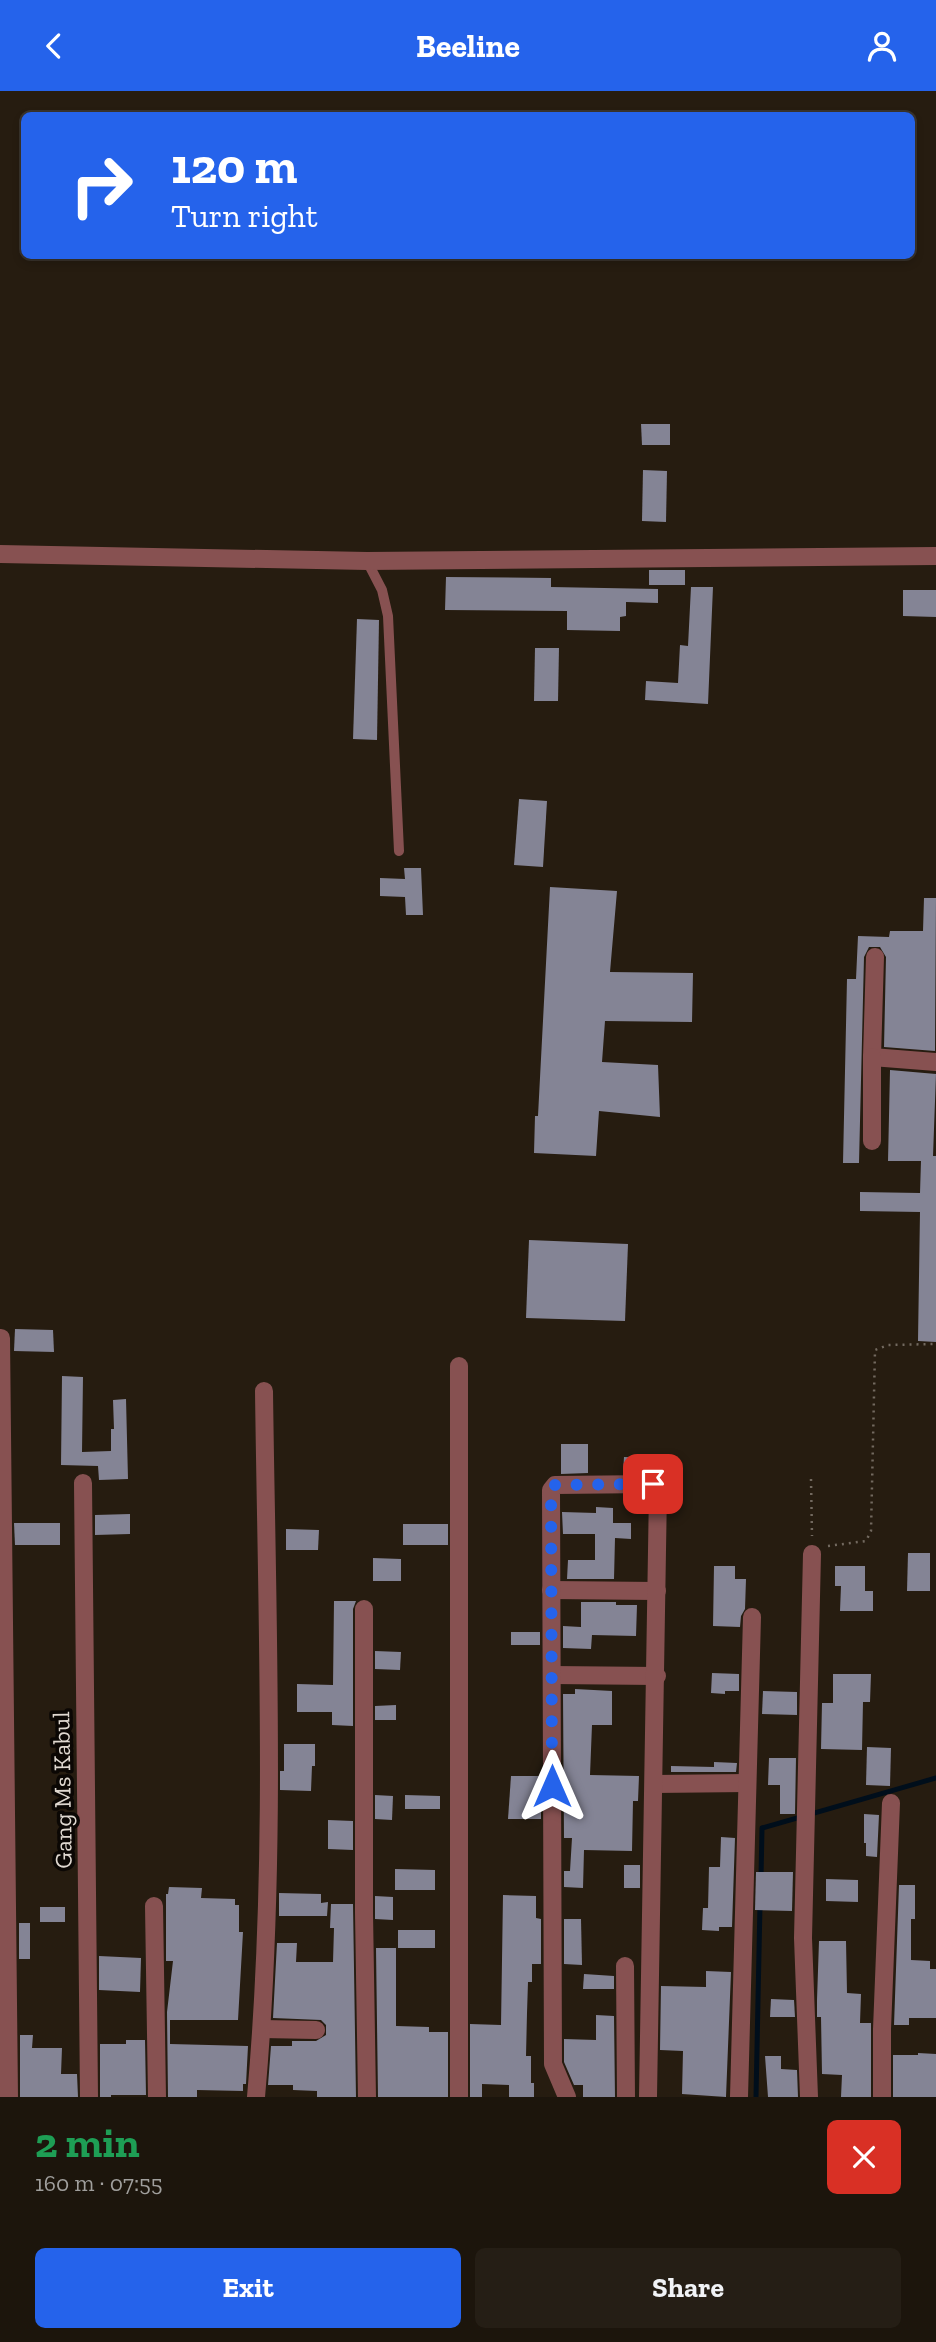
<!DOCTYPE html>
<meta charset="utf-8">
<style>
:root{--surface:#1c150c;--page:#251e15;--text:#f1f3f6;--muted:#a09f9d;--line:#3a342d;--accent:#2563eb}
body{margin:0;font-family:"Zilla Slab",serif;background:var(--page);color:var(--text);height:100vh;display:flex;flex-direction:column;font-size:26px;white-space:nowrap}
*{box-sizing:border-box;margin:0}
p{font-size:23px;color:var(--muted)}
.icon{flex:none;width:38px;height:38px;fill:none;stroke:currentColor;stroke-width:2;stroke-linecap:round;stroke-linejoin:round}
.map{position:relative;height:2006px;overflow:hidden}
.sheet{display:flex;flex-direction:column;background:var(--surface);flex:1}
.sheet>*{flex:none}
.top-card{position:absolute;left:21px;top:21px;width:894px;height:147px;border-radius:10px;box-shadow:0 4px 10px #0003,0 0 0 2px var(--line);background:#2563eb;color:#fff;overflow:hidden}
.pin{position:absolute;display:grid;place-items:center;width:60px;height:60px;color:#fff;margin:-30px;border-radius:14px;box-shadow:0 4px 10px #0006}
.me{position:absolute;width:77px;margin:-38px;rotate:0deg;stroke-linejoin:round;filter:drop-shadow(0 0 5px #0008)}
.turn{display:flex;align-items:center;gap:24px;height:147px;padding:0 35px;font-size:32px}
.turn .icon{width:91px;height:91px;stroke-width:2.5}
.turn b{display:block;font-size:49px;line-height:60px}
.round{display:grid;place-items:center;flex:none;width:74px;height:74px;border-radius:10px;background:var(--page)}
.head{display:flex;align-items:center;justify-content:space-between;height:119px;padding:0 35px}
h1{font-size:42px;font-weight:700;line-height:52px;color:#1e9e55}
.primary-button{display:flex;gap:14px;margin-top:auto;padding:14px 35px}
.primary-button a{flex:1;height:80px;border-radius:10px;background:var(--accent);color:#fff;font-size:28px;font-weight:700;line-height:80px;text-align:center}
.primary-button a+a{background:var(--page);color:var(--text)}
header{display:flex;justify-content:space-between;align-items:center;height:91px;padding:0 35px;background:var(--accent);color:#fff;font-size:32px;font-weight:700}
.map>svg:first-child{display:block}
.lines{fill:none;stroke-linecap:round;stroke-linejoin:round}
.stream{stroke:#000e1b;stroke-width:5}
.building{fill:#848495}
.path{stroke:#72695f;stroke-width:2.5;stroke-dasharray:2 5;stroke-linecap:butt}
.lane{stroke:#875151;stroke-width:10}
.street{stroke:#875151;stroke-width:18}
.route{stroke:#2563eb;stroke-width:12;stroke-dasharray:0 21.6}
.labels{text-anchor:middle;dominant-baseline:central;stroke-width:7;stroke-linejoin:round;paint-order:stroke}
.street-label{font-size:24px;fill:#dfd8d0;stroke:#0b0704}
</style>
<header><svg class="icon" aria-label="back" viewBox="0 0 24 24"><path d="M15 5l-7 7 7 7"/></svg>Beeline<svg class="icon" aria-label="person" viewBox="0 0 24 24"><circle cx="12" cy="8" r="4"/><path d="M4 21q1-7 8-7t8 7"/></svg></header>
<div class="map">
<svg width="936" height="2006" viewBox="0 0 936 2006">
<rect width="100%" height="100%" fill="#261c10"/>
<g class="lines">
<g class="stream">
<polyline points="761,1786 762,1737 936,1687"/>
<polyline points="756,2006 760,1813"/>
</g>
</g>
<g class="building">
<polygon points="641,333 670,333 670,354 642,354"/>
<polygon points="643,379 667,380 666,431 642,430"/>
<rect x="649" y="479" width="36" height="15"/>
<polygon points="446,486 551,487 551,496 658,498 658,512 626,511 626,525 620,526 620,540 567,539 567,520 445,519"/>
<polygon points="691,496 713,496 708,613 645,609 646,590 678,592 680,554 688,555"/>
<polygon points="903,499 936,499 936,526 903,525"/>
<polygon points="357,528 379,529 377,649 353,648"/>
<polygon points="535,557 559,557 558,610 534,610"/>
<polygon points="519,708 547,710 543,776 514,774"/>
<polygon points="404,777 421,777 423,824 406,824 405,806 380,805 380,787 405,788"/>
<polygon points="550,796 617,800 610,881 693,882 692,931 605,930 602,971 658,974 660,1026 599,1020 596,1065 534,1062 535,1025 538,1025"/>
<polygon points="924,807 936,807 935,960 884,956 886,866 880,856 869,856 864,866 859,1072 843,1072 847,888 856,888 858,845 889,846 890,840 923,840"/>
<polygon points="890,979 936,983 933,1065 936,1065 936,1251 918,1250 920,1121 860,1120 860,1101 920,1102 921,1070 888,1070"/>
<polygon points="529,1149 628,1153 625,1230 526,1227"/>
<polygon points="15,1238 53,1239 54,1261 14,1260"/>
<polygon points="62,1285 83,1286 82,1361 111,1360 111,1338 114,1338 113,1309 126,1308 128,1388 99,1389 98,1375 61,1374"/>
<polygon points="561,1353 588,1353 588,1382 561,1383"/>
<polygon points="624,1366 650,1367 650,1382 623,1382"/>
<polygon points="596,1416 613,1417 613,1432 631,1432 631,1448 615,1447 614,1488 567,1488 568,1469 595,1469 595,1443 563,1443 562,1421 596,1422"/>
<polygon points="130,1423 130,1443 95,1444 95,1424"/>
<polygon points="14,1432 60,1432 60,1454 15,1454"/>
<rect x="403" y="1433" width="45" height="21"/>
<polygon points="286,1438 319,1439 318,1459 286,1459"/>
<polygon points="908,1462 930,1462 930,1500 907,1500"/>
<polygon points="373,1467 401,1468 401,1490 373,1490"/>
<polygon points="714,1475 735,1475 735,1488 746,1488 745,1518 741,1525 740,1536 713,1535"/>
<polygon points="835,1475 865,1475 865,1500 873,1500 873,1520 840,1520 841,1495 835,1495"/>
<polygon points="334,1510 356,1510 353,1518 353,1635 332,1634 332,1621 297,1621 297,1593 333,1594"/>
<polygon points="581,1511 616,1511 616,1514 637,1514 636,1545 592,1544 591,1558 563,1557 563,1535 581,1536"/>
<rect x="511" y="1541" width="29" height="13"/>
<polygon points="375,1560 401,1561 400,1579 375,1578"/>
<polygon points="712,1582 739,1583 739,1600 725,1600 725,1603 711,1602"/>
<polygon points="833,1583 871,1583 870,1611 863,1611 862,1659 821,1658 822,1612 833,1612"/>
<polygon points="575,1598 612,1600 612,1634 592,1634 590,1684 639,1685 638,1710 633,1710 632,1760 584,1759 583,1797 564,1796 564,1780 570,1780 572,1747 564,1747 563,1603 575,1603"/>
<polygon points="763,1600 797,1601 797,1624 762,1623"/>
<polygon points="396,1614 396,1629 375,1629 375,1615"/>
<polygon points="284,1653 315,1653 315,1675 312,1675 311,1700 280,1699 280,1680 284,1680"/>
<polygon points="867,1656 891,1657 890,1695 866,1694"/>
<polygon points="769,1667 796,1667 795,1723 780,1723 780,1694 768,1694"/>
<polygon points="714,1671 737,1672 736,1681 671,1681 671,1675 714,1676"/>
<polygon points="511,1685 541,1685 541,1728 508,1728"/>
<polygon points="375,1704 393,1705 392,1729 375,1728"/>
<polygon points="405,1704 440,1705 440,1718 405,1718"/>
<polygon points="864,1723 879,1724 877,1766 866,1765 866,1752 864,1752"/>
<polygon points="328,1729 353,1730 353,1759 328,1758"/>
<polygon points="721,1746 735,1747 732,1836 719,1836 719,1840 702,1839 703,1817 708,1817 709,1776 720,1776"/>
<rect x="624" y="1774" width="16" height="23"/>
<polygon points="395,1778 435,1779 435,1799 395,1799"/>
<polygon points="756,1781 793,1781 792,1820 755,1819"/>
<polygon points="826,1788 858,1789 858,1811 826,1810"/>
<polygon points="899,1794 915,1794 915,1828 911,1828 911,1869 930,1870 930,1878 936,1878 936,1927 909,1927 909,1934 894,1934"/>
<polygon points="169,1796 202,1797 201,1807 235,1808 235,1814 239,1814 239,1841 243,1841 238,1929 170,1929 170,1953 248,1955 246,1993 243,1993 243,2000 197,1999 197,2006 168,2006 167,1921 173,1870 166,1870 166,1803 168,1803"/>
<polygon points="279,1802 321,1803 321,1812 328,1811 327,1825 279,1825"/>
<polygon points="503,1804 536,1805 536,1827 541,1828 541,1873 532,1873 532,1891 528,1891 527,1922 526,1965 531,1965 531,1992 534,1992 534,2006 509,2006 509,1994 482,1993 482,2006 470,2006 470,1933 501,1934"/>
<polygon points="375,1805 393,1806 393,1829 375,1828"/>
<polygon points="331,1813 353,1813 356,2006 317,2006 317,2000 293,1999 293,1994 268,1994 271,1955 292,1955 292,1950 316,1950 326,1944 326,1934 321,1929 273,1927 277,1852 297,1852 296,1871 333,1871 334,1837 330,1837"/>
<rect x="40" y="1816" width="25" height="15"/>
<polygon points="564,1828 581,1828 582,1874 564,1873"/>
<rect x="19" y="1832" width="11" height="36"/>
<rect x="398" y="1839" width="37" height="18"/>
<polygon points="819,1850 846,1850 847,1902 861,1903 860,1932 871,1932 871,2006 841,2006 842,1984 822,1983 821,1926 817,1926 817,1909"/>
<polygon points="376,1857 396,1857 396,1935 429,1936 429,1941 448,1941 448,2006 378,2006"/>
<polygon points="99,1865 141,1867 140,1901 99,1899"/>
<polygon points="706,1880 731,1881 726,2006 682,2003 683,1960 660,1959 661,1895 706,1896"/>
<polygon points="584,1883 614,1885 614,1898 583,1898"/>
<polygon points="771,1908 794,1909 795,1926 770,1926"/>
<polygon points="596,1924 614,1925 615,2006 583,2006 583,1994 574,1994 564,1971 564,1948 596,1949"/>
<polygon points="20,1944 33,1944 32,1957 62,1957 61,1983 77,1983 78,2006 20,2006"/>
<polygon points="126,1949 145,1949 146,2004 111,2004 111,2006 100,2006 100,1953 126,1953"/>
<polygon points="918,1962 936,1963 936,2006 893,2006 893,1964 918,1964"/>
<polygon points="765,1965 781,1965 781,1978 797,1979 798,2006 768,2006"/>
</g>
<g class="lines">
<g class="path">
<polyline points="811,1388 812,1445"/>
<polyline points="828,1455 866,1450 871,1440 875,1259 888,1254 936,1253"/>
</g>
<polyline class="lane" points="367,470 382,499 388,525 399,760"/>
<g class="street">
<polyline points="0,463 367,470 936,465"/>
<polyline points="875,866 872,966 936,971"/>
<polyline points="872,1050 872,966"/>
<polyline points="1,1247 9,2006"/>
<polyline points="83,1392 89,2006"/>
<polyline points="551,1499 657,1500"/>
<polyline points="364,1518 364,1822 367,2006"/>
<polyline points="552,1584 657,1585"/>
<polyline points="654,1693 747,1692"/>
<polyline points="154,1815 157,2006"/>
<polyline points="625,1875 626,2006"/>
<polyline points="262,1938 316,1939"/>
<path d="M256,2006C277,1771 267,1535 264,1300"/>
<polyline points="459,2006 459,1275"/>
<polyline points="567,2006 553,1973 551,1399 555,1394 653,1393 658,1399 648,2006"/>
<polyline points="739,2006 752,1526"/>
<polyline points="809,2006 803,1847 812,1463"/>
<polyline points="882,2006 882,1938 891,1712"/>
</g>
</g>
<g class="lines">
<polyline class="route" points="552,1695 551,1399 555,1394 653,1393"/>
</g>
<g class="labels">
<g class="street-label">
<text transform="translate(62 1699) rotate(-91)">Gang Ms Kabul</text>
</g>
</g>
</svg>
<div class="pin" style="left:653px;top:1393px;background:#d93025"><svg class="icon" aria-label="arrive" viewBox="0 0 24 24"><path d="M6 21V4h12l-3 4 3 4H6"/></svg></div>
<svg class="me" style="left:552px;top:1695px" viewBox="-20 -20 40 40"><path d="M0-17L14 15 0 8-14 15z" fill="#2563eb" stroke="#fff" stroke-width="4"/></svg>
<div class="top-card">
<div class="turn"><svg class="icon" aria-label="right" viewBox="0 0 24 24"><path d="M7 20v-9h11M14 6l5 5-5 5"/></svg><div><b>120 m</b>Turn right</div></div>
</div>
</div>
<section class="sheet">
<div class="head"><div><h1>2 min</h1><p>160 m · 07:55</p></div><a class="round" style="background:#d93025;color:#fff"><svg class="icon" aria-label="close" viewBox="0 0 24 24"><path d="M6 6l12 12M18 6L6 18"/></svg></a></div>
<div class="primary-button"><a>Exit</a><a>Share</a></div>
</section>
